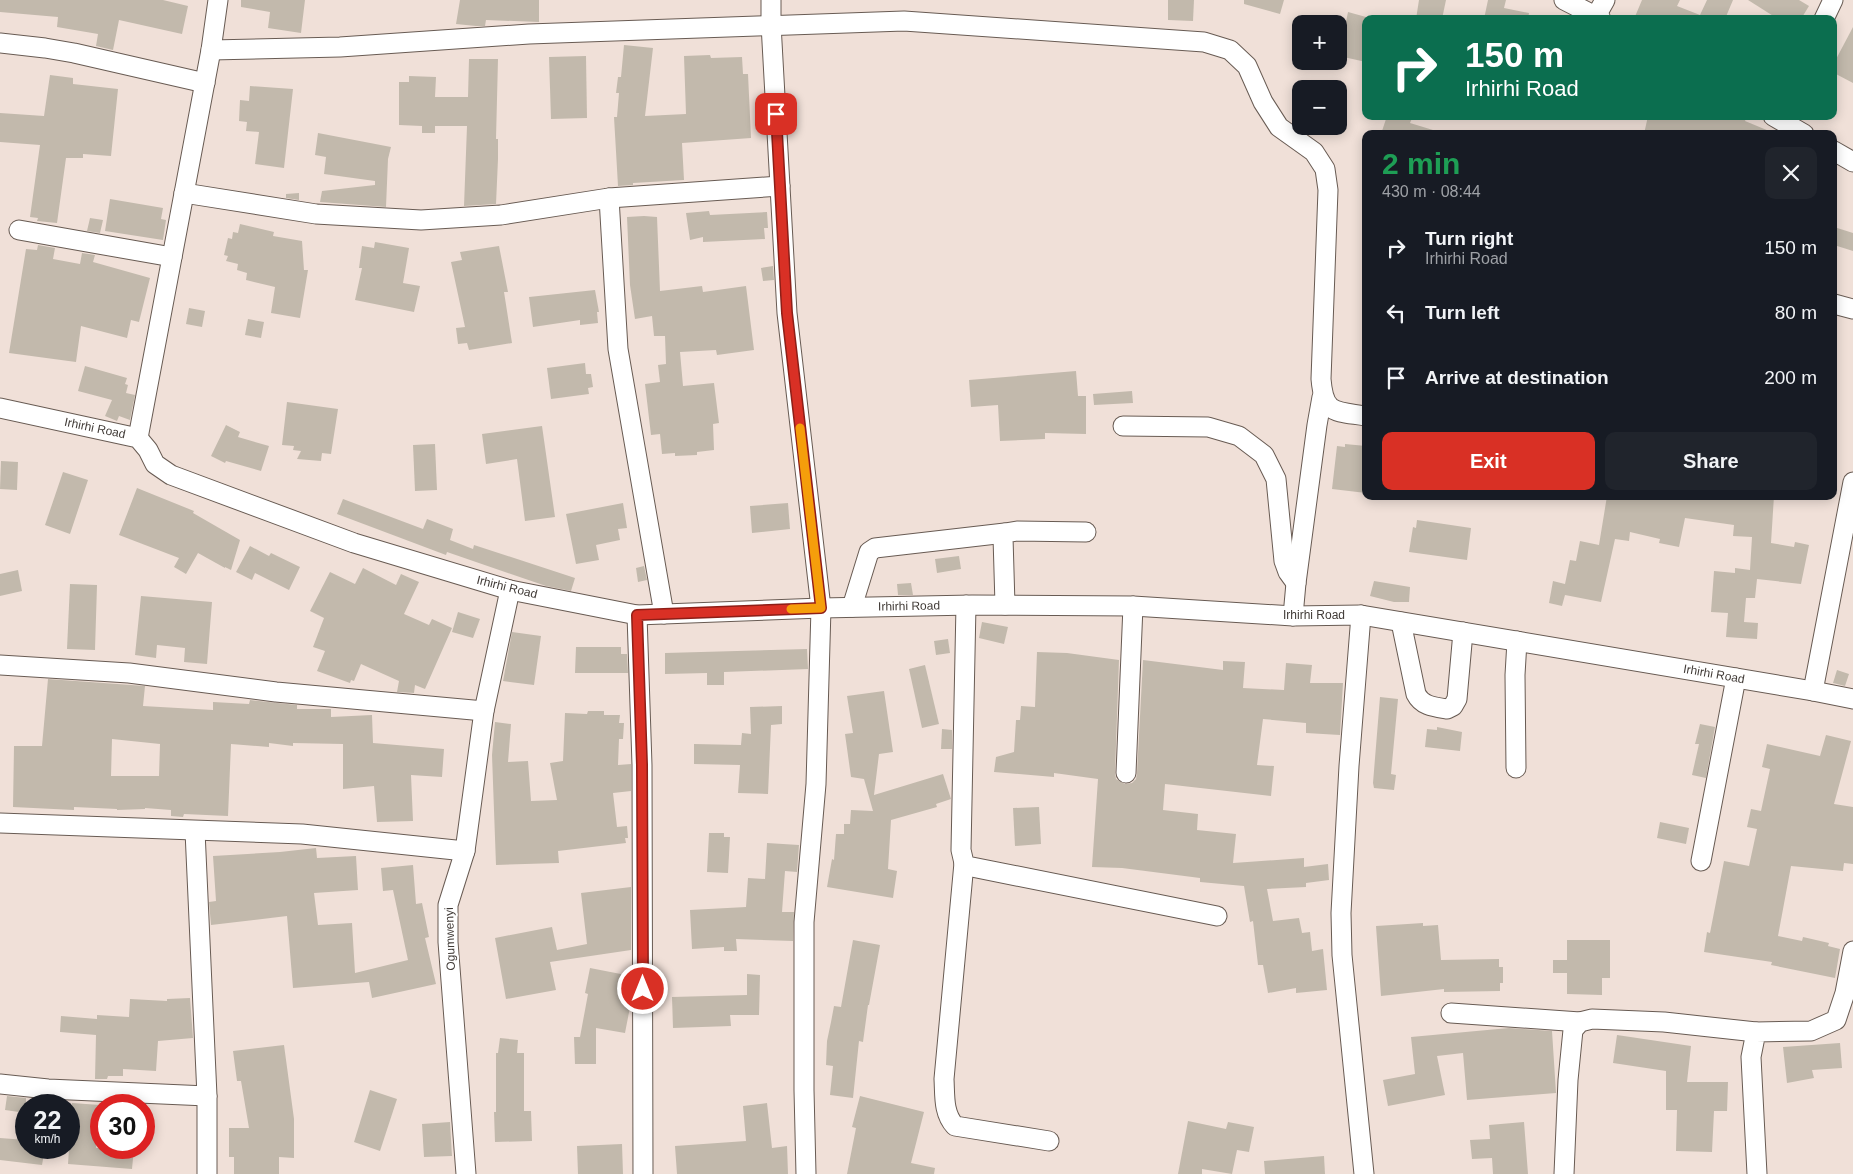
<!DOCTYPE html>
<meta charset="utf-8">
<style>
:root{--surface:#171b24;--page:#20242c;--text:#f1f3f6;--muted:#9ea1a6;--accent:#d93025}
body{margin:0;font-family:Arial,sans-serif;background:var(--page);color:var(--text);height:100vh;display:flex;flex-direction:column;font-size:19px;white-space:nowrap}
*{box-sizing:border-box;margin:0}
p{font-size:16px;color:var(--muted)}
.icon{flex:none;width:28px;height:28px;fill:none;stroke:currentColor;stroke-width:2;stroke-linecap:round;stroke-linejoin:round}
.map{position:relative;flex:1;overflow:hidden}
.side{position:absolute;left:1362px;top:130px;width:475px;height:370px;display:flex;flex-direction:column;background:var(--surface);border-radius:10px;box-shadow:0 2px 12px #0003}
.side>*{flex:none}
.guide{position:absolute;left:1362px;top:15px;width:475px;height:105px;border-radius:10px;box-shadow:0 2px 12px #0003;background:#0b6e4f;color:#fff;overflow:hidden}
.fabs{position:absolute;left:1292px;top:15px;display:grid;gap:10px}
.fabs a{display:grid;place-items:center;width:55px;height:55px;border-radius:10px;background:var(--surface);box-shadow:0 2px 12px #0003;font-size:25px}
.speed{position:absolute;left:15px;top:1094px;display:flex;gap:10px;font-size:25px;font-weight:700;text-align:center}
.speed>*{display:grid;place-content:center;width:65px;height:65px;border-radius:50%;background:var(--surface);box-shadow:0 2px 12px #0003;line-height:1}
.speed small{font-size:12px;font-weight:400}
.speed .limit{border:8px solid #d22;background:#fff;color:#111}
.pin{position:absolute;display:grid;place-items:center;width:42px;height:42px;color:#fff;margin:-21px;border-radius:10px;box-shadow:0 2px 8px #0006}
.me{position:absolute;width:55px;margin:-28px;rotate:0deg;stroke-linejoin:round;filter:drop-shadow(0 0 4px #0008)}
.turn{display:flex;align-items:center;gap:18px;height:105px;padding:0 20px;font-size:22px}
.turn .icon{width:65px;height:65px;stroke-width:2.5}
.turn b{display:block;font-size:35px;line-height:42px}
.round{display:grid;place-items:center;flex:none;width:52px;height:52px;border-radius:10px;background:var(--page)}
.overview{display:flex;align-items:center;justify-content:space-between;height:85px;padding:0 20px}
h1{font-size:30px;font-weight:800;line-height:38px;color:#1e9e55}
.cta{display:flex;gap:10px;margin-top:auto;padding:10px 20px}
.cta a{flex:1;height:58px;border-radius:10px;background:var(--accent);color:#fff;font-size:20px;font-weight:800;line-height:58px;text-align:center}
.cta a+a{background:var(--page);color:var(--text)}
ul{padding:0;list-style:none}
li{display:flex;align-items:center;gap:15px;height:65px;padding:0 20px}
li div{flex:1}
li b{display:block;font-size:19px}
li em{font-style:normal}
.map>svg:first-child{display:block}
.building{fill:#c2b9ac;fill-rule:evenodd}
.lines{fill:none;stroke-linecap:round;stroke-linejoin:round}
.minor-casing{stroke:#685b53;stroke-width:21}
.minor{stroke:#fff;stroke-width:19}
.route-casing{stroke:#8d1f18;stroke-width:12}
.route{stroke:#d93025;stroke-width:9}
.slow{stroke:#f59e0b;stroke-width:9}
.labels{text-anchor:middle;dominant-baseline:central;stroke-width:4;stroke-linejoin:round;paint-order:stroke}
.street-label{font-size:12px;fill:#413b37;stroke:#fff}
</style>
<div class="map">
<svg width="1853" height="1174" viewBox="0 0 1853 1174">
<rect width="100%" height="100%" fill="#f0e0d8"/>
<g class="building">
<polygon points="0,0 163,0 188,6 182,34 119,20 113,50 96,46 98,34 57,27 58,17 0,12"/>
<polygon points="241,0 305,0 301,33 268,28 270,12 241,7"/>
<polygon points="460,0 539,0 539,22 486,20 485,26 476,26 456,24"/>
<polygon points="1168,0 1194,0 1193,21 1168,20"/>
<polygon points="1244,0 1284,0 1280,14 1244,4"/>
<polygon points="1419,0 1446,0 1442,19 1416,19"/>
<polygon points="1488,0 1506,0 1504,8 1529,13 1528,19 1484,19"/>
<polygon points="1642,0 1680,0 1677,6 1700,15 1707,0 1733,0 1725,19 1634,19"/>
<polygon points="1748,0 1799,0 1809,6 1801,19 1778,19"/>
<polygon points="1348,12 1366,17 1366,62 1339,56 1339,20 1346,22"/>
<polygon points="1853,27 1853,83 1834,73 1834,63"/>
<polygon points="624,45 653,48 645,116 686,114 684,56 710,55 711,58 742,57 743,74 748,74 751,138 682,143 684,180 633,183 633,185 618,186 614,117 617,117 619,93 616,93 618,77 621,77"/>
<polygon points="586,56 587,118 551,119 549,57"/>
<polygon points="469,59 498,59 496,139 498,139 498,159 496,204 464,206 467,126 435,126 435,133 422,133 422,126 399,125 399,82 409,82 409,76 436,77 435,97 468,97"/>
<polygon points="50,75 73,78 73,84 118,89 111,156 83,154 83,158 66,158 57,223 37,221 38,218 30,217 40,145 0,142 0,113 44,116"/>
<polygon points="250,86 293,89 284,168 255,164 259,132 246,131 247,122 239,121 240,100 249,101"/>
<polygon points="1387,116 1413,116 1410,123 1433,130 1433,134 1381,134"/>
<polygon points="1648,116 1747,116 1745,121 1774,133 1644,134"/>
<polygon points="318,133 391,147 388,159 386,207 320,202 322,191 375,185 375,181 324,174 326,157 315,155"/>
<polygon points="299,193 299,200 286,198 286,194"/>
<polygon points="110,199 163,208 161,219 166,220 163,240 105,231"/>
<polygon points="709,211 710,215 767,212 768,228 764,228 765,239 703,242 703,237 690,240 686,213"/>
<polygon points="644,216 657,217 660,291 702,286 703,292 746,286 754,350 717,355 716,350 680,352 683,386 714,383 719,423 713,424 714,450 697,452 697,455 675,456 675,453 662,454 660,434 651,435 645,384 660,382 658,365 666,364 665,336 654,336 652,316 635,319 630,285 627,217"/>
<polygon points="90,218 103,220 100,233 87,231"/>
<polygon points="240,224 274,232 273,236 302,241 304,270 308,270 300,318 271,313 275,287 246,280 247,273 237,270 238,264 226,261 228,256 224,255 228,238 232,239 233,232 238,233"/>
<polygon points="1834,227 1853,233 1853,251 1834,245"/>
<polygon points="375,242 409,248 403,283 420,286 414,312 355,300 362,268 359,268 362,246 374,248"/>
<polygon points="38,245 55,248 53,259 80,264 82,253 95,255 93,262 150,278 139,322 131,320 127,338 81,326 76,362 9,353 26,249 37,250"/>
<polygon points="499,246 508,292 504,292 512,343 469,350 467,343 458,344 456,328 465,327 451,262 462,260 460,252"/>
<polygon points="773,266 774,280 763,281 761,268"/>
<polygon points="595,290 599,312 597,312 598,323 580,325 580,320 533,327 529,297"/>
<polygon points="189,308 205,311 202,327 186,324"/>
<polygon points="248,319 264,322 261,338 245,335"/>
<polygon points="585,363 586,374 591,374 593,387 588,388 589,394 551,399 547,368"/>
<polygon points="85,366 127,378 125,384 128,385 126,393 135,395 130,420 119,416 117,421 105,416 112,400 78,391"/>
<polygon points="1076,371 1078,396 1086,396 1086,434 1045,433 1045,439 1000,441 998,405 971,407 969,380"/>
<polygon points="1132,391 1133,403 1094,405 1093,394"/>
<polygon points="287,402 338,409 331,454 322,453 321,461 297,459 301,451 293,450 294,446 282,445"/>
<polygon points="226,425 240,432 238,437 269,446 261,471 226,461 225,463 211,456"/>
<polygon points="542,426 555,517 525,521 517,459 486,464 482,434"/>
<polygon points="435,444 437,490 415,491 413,445"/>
<polygon points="1345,444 1366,446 1366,493 1332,489 1337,446 1345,447"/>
<polygon points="1,461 18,462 17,490 0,489"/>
<polygon points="63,472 88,480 70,534 45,525"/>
<polygon points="137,488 194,511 193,513 240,540 231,570 225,567 225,568 198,553 186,574 174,567 179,558 119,535"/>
<polygon points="1607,496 1774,496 1771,543 1794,547 1795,542 1809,545 1801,584 1757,579 1755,598 1746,598 1744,622 1758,623 1757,639 1726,637 1728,613 1711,612 1714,571 1735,573 1735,568 1750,570 1752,537 1733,536 1734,525 1685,518 1679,547 1659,543 1660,539 1630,532 1629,541 1615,539 1601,602 1565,595 1562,606 1549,603 1553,581 1565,584 1570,560 1576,561 1580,541 1599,545"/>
<polygon points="343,499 423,529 427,519 453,529 450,540 473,549 474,545 575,578 571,591 546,586 447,552 446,555 337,514"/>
<polygon points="623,503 627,528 618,529 620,540 596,545 599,560 576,564 566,514"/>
<polygon points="788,503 790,529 752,533 750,506"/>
<polygon points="1417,520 1471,528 1467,560 1409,552 1413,527 1416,528"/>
<polygon points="250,546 269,556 271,553 300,567 289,590 255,573 252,580 236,572"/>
<polygon points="959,556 961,569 937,573 935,559"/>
<polygon points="644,566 647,580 638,582 636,568"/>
<polygon points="363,568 396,585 401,574 419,582 404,614 429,625 432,619 452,628 425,689 415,685 414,693 397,692 399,681 361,664 354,681 351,680 350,683 317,671 325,651 313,647 324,618 310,611 330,572 355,584"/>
<polygon points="18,570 22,591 0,596 0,574"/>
<polygon points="1374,581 1410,587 1409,602 1394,602 1370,596"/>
<polygon points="911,583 913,595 898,595 897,584"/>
<polygon points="70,584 97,585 95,650 67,649"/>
<polygon points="141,596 212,602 207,664 184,662 185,648 157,645 156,658 135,655"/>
<polygon points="458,612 480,619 473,638 452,632"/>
<polygon points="982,622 1008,627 1004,644 979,638"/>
<polygon points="512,632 541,636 534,685 503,681"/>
<polygon points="948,639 950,653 936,655 934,641"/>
<polygon points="576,647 621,647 621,654 627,654 628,673 575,673"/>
<polygon points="807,649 808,669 724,672 724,685 707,685 707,673 665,674 665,653"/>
<polygon points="1037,652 1067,653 1119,660 1115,773 1116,779 1125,784 1132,783 1136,779 1137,773 1143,660 1223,670 1223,661 1245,662 1243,688 1284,690 1286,663 1312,665 1310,683 1343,683 1340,735 1306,733 1306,723 1263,719 1257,765 1274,766 1271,796 1165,784 1163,810 1198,814 1197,830 1236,834 1233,863 1304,858 1304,867 1328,864 1329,880 1306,883 1306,887 1267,889 1273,921 1299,918 1302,933 1310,932 1312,951 1323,949 1327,990 1296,993 1296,988 1268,993 1263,965 1258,965 1253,921 1250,922 1244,886 1200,882 1200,878 1122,868 1092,867 1098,779 1054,773 1054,777 994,772 996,757 1014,752 1016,720 1020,720 1021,706 1035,707"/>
<polygon points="925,665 939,724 922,728 909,669"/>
<polygon points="1837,670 1849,674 1845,686 1833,683"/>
<path d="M48,679L145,686L143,706L213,710V702L249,704L250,700L297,705V709H331V717L372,715L373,743L444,749L442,777L411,775L413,821L377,822L374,786L343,789V744L293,743V746L269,743V747L231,744L228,816L184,814L183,817L171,816V810L145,808V809L117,810V809L74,807V810L13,807L14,746H42ZM112,739L160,744L159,776H111Z"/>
<polygon points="884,691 893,752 879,754 874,795 943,774 951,799 936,804 937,807 891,820 888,869 897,871 893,898 827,887 832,859 834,860 836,834 844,834 844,824 850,824 851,810 873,811 864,779 851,777 845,734 853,733 847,696"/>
<polygon points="1380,697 1398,699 1391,774 1396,775 1394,790 1374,788 1373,783"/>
<polygon points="782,706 782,724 771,725 768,794 738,793 740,765 694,764 694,744 741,745 742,733 751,734 750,707"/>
<polygon points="588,711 604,711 604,715 620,715 619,723 624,723 623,739 619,739 618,765 631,764 631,791 613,793 617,827 627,826 628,838 625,838 626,843 558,851 559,863 496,865 492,755 495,722 511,724 508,762 528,761 531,801 557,800 550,763 563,761 565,713 587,714"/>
<polygon points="1700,724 1715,727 1706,778 1692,775 1699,744 1695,744"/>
<polygon points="1437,727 1462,732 1460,751 1425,747 1427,729 1437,730"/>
<polygon points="942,729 952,730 952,749 941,749"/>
<polygon points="1826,735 1851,741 1834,804 1853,807 1853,864 1844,863 1843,871 1791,866 1778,936 1802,941 1803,937 1829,943 1828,946 1840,949 1835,978 1771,965 1772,962 1704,952 1707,932 1710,933 1724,861 1749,866 1757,829 1747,827 1751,809 1761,811 1770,769 1762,767 1767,744 1820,756"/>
<polygon points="1039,807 1041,844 1015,846 1013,808"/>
<polygon points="1660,822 1689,828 1686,844 1657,838"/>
<polygon points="709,833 724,833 724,837 730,837 728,873 707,872"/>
<polygon points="767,843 799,845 797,872 785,871 782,912 794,912 793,941 736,939 737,951 724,951 724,947 692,949 690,910 746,907 748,878 765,879"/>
<polygon points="316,848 317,858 356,856 358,890 314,893 318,925 352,923 355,973 408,960 393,890 383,891 381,868 413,865 416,904 422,903 429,937 425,938 436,984 372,998 369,982 293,988 287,916 211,925 209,902 216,901 213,856 280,852"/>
<polygon points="631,887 631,950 550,962 556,990 506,999 495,938 552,927 557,950 587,944 581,893"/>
<polygon points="1423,923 1423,926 1438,925 1441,960 1499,959 1499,967 1503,967 1503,983 1500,983 1500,991 1444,992 1444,989 1381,996 1376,926"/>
<polygon points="853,940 880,945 869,1005 868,1005 863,1042 859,1041 853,1098 830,1095 833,1066 826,1065 827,1041 831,1022 834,1006 841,1007"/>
<polygon points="1567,940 1610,940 1610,978 1602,978 1602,995 1567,994 1567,973 1553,973 1553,960 1567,960"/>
<polygon points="590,968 631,976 631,1002 625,1033 596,1028 596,1064 575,1064 574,1037 580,1037 588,994 585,993"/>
<polygon points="747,974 760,975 759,1015 730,1015 731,1026 673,1028 672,997 747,995"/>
<polygon points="190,998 193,1038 158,1041 156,1071 123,1069 123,1076 108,1076 107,1079 95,1079 96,1035 60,1032 61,1016 97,1019 97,1015 129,1017 130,999 167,1001 167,999"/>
<polygon points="1509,1028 1552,1031 1556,1093 1467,1100 1463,1053 1437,1056 1445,1095 1388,1106 1383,1080 1415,1074 1411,1037"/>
<polygon points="1617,1035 1691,1046 1687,1082 1728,1082 1727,1111 1714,1111 1712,1152 1676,1151 1677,1110 1666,1110 1666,1071 1613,1063"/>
<polygon points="500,1038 518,1040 517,1053 524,1053 524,1111 531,1111 532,1141 495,1142 494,1112 496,1112 496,1053 498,1053"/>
<polygon points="1840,1043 1842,1068 1812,1070 1814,1078 1787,1083 1783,1047"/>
<polygon points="284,1045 294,1119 294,1158 279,1157 279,1174 234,1174 234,1157 229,1157 229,1128 249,1128 241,1081 237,1081 233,1051"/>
<polygon points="370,1090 397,1099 380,1151 354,1142"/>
<polygon points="7,1096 26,1098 26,1113 5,1110"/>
<polygon points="860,1096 924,1112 911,1163 935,1168 934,1174 847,1174 856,1128 852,1127"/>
<polygon points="72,1103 100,1105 96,1148 134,1148 132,1169 68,1164"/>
<polygon points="767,1103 772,1148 787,1146 788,1174 677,1174 675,1146 746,1141 743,1106"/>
<polygon points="1188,1121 1226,1129 1228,1122 1254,1127 1249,1152 1237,1150 1232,1174 1202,1169 1202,1174 1178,1174"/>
<polygon points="450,1122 452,1156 424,1157 422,1124"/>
<polygon points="1524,1122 1528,1174 1493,1174 1492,1158 1472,1159 1470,1140 1490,1139 1489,1125"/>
<polygon points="0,1138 26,1140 26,1148 45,1148 42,1165 0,1160"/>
<polygon points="622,1144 623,1174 578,1174 577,1146"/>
<polygon points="1324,1156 1325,1174 1265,1174 1264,1161"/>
</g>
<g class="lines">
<defs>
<g id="minor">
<polyline points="771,0 771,24 787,313 821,608 816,784 804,922 804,1090 806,1174"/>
<polyline points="1564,0 1601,19"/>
<polyline points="1596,16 1605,0"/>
<polyline points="1824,19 1833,0"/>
<polyline points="0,43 45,48 74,53 205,83"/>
<path d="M211,50L340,47L529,34L904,21L1204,42L1230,50L1247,66L1263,102L1279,127L1314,152L1325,169L1328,190L1321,379C1324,415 1335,411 1366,416"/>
<polyline points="1773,116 1804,134"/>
<polyline points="1834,151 1853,162"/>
<polyline points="184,193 316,214 421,220 501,215 609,198 780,186"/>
<polyline points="609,198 618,349 664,614"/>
<polyline points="19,230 172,257"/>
<polyline points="1834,304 1853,309"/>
<polyline points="0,408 138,438 148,450 155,464 171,475 354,543 510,590 637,615 821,608 972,605 1133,606 1293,616 1361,615 1813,691 1853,699"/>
<polyline points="1123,426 1208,427 1239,436 1264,455 1276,479 1284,561 1288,572 1296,583"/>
<polyline points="138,438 211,50 218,0"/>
<polyline points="966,605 961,850 964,863 967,866 1217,916"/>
<polyline points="1005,605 1003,537 1005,533 1017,531 1086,532"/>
<polyline points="852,607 869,552 875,548 1005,533"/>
<polyline points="637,615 642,765 643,1174"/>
<polyline points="1361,615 1349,766 1341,913 1342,955 1364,1174"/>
<polyline points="1293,616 1296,583 1317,425 1322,397"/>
<path d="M1401,622L1416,694C1422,706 1434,707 1447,709L1453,706L1457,699L1463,632"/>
<polyline points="0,665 129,673 276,692 484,711"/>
<polyline points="1813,691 1853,482"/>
<polyline points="1516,768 1515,675 1517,641"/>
<polyline points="1126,773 1133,606"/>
<polyline points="0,823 302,834 465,851"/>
<polyline points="195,831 207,1096 207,1174"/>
<polyline points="1701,861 1736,678"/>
<path d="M964,863L944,1079C945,1095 943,1113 955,1126L1049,1141"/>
<polyline points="1451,1013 1580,1022"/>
<polyline points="0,1084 48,1089 207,1096"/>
<polyline points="466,1174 448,942 448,905 465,851 484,711 510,590"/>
<polyline points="1564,1174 1568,1080 1573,1030 1580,1022 1592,1019 1664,1022 1756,1032"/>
<polyline points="1757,1174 1751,1057 1756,1032 1811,1031 1836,1020 1845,993 1853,951"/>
</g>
</defs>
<use href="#minor" class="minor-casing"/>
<use href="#minor" class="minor"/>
</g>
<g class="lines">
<defs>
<polyline id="route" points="643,989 642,765 637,615 821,608 787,313 776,114"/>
</defs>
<use href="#route" class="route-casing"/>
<use href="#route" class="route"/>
<polyline class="slow" points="791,609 821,608 800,428"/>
</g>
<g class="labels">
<g class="street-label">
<text transform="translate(95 428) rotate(12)">Irhirhi Road</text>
<text transform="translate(507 587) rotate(14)">Irhirhi Road</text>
<text transform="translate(909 606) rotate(-1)">Irhirhi Road</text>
<text x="1314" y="615">Irhirhi Road</text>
<text transform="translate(1714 674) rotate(10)">Irhirhi Road</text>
<text transform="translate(450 939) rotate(-92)">Ogumwenyi</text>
</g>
</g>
</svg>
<div class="fabs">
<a>+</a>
<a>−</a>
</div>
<div class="speed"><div>22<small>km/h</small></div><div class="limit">30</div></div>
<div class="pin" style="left:776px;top:114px;background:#d93025"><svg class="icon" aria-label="arrive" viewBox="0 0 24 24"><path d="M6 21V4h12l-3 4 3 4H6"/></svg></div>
<svg class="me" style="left:643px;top:989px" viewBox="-20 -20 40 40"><circle r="17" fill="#d93025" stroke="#fff" stroke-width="3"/><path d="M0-11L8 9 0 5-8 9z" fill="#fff"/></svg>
<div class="guide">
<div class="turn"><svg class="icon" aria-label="right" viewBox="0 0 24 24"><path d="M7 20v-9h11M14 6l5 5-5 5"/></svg><div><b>150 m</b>Irhirhi Road</div></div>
</div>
<section class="side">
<div class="overview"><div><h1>2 min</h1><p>430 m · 08:44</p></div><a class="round"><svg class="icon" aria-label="close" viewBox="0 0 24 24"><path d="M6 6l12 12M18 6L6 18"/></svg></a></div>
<ul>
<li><svg class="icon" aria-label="right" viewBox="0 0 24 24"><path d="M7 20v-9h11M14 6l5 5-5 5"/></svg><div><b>Turn right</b><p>Irhirhi Road</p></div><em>150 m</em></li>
<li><svg class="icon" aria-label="left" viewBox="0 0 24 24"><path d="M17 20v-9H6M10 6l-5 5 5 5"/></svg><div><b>Turn left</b></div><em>80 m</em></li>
<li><svg class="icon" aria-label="arrive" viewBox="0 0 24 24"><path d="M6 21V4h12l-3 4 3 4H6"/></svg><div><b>Arrive at destination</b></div><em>200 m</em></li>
</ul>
<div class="cta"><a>Exit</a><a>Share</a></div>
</section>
</div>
